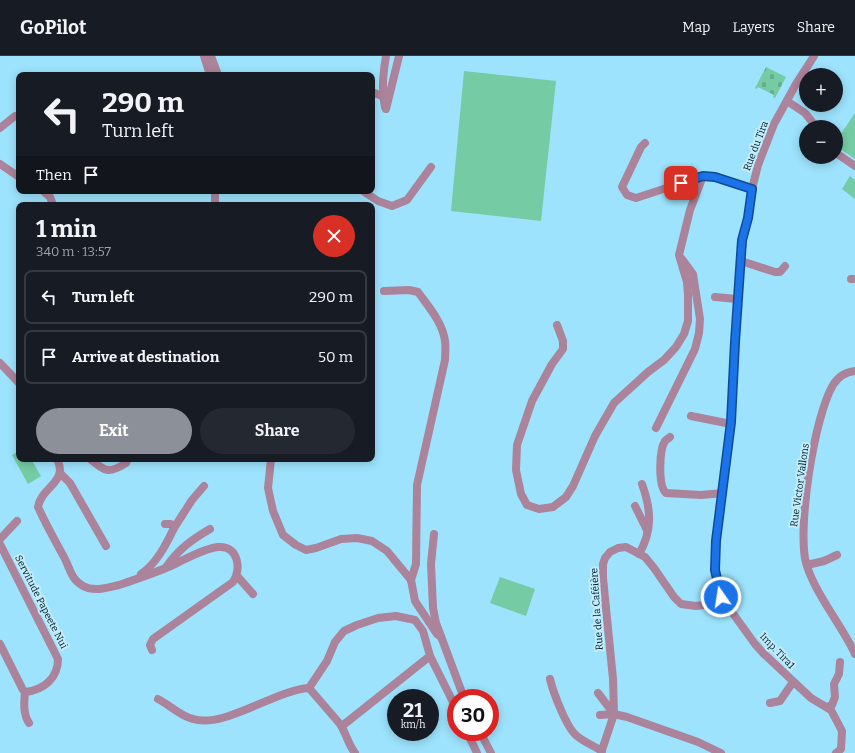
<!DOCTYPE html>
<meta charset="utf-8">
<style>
:root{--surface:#171b24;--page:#242831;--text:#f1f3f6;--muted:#9ea1a6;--line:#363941;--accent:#8c9099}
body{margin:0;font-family:Bitter,serif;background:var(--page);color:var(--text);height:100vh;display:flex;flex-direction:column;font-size:15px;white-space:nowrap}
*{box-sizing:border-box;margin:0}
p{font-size:13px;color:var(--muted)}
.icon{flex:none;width:22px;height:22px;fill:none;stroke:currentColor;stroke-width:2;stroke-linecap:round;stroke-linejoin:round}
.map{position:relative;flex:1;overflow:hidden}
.panel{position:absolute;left:16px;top:146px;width:359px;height:260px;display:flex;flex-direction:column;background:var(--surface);border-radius:8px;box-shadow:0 2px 10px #0003}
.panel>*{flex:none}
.guide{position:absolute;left:16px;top:16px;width:359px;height:122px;border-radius:8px;box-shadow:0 2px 10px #0003;background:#171b24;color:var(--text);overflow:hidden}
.tools{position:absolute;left:799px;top:12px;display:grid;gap:8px}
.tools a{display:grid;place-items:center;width:44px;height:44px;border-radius:50%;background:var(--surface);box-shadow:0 2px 10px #0003;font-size:20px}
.speed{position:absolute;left:387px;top:633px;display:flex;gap:8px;font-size:20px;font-weight:700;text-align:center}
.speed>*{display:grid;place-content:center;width:52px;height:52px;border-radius:50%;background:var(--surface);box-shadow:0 2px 10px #0003;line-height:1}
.speed small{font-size:10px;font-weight:400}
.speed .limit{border:6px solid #d22;background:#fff;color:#111}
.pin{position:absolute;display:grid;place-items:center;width:34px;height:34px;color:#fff;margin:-17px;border-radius:8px;box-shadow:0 2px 6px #0006}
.me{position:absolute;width:44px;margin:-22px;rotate:347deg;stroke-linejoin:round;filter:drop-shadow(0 0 3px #0008)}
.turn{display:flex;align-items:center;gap:14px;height:84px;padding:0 20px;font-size:18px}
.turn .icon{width:52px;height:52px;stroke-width:2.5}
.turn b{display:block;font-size:28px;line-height:34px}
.then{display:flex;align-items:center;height:38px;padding:0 20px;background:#0003;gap:8px;font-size:15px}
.round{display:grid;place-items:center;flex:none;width:42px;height:42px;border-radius:21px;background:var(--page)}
.overview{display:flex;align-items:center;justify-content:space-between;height:68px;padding:0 20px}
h1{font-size:24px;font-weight:700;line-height:30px}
.action{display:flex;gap:8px;margin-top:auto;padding:8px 20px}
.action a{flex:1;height:46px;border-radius:24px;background:var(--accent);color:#fff;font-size:16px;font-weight:700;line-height:46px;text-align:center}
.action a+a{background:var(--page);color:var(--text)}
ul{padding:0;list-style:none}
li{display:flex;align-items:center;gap:12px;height:54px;margin:0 8px 6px;padding:0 12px;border:2px solid var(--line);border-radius:8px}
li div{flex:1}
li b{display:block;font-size:15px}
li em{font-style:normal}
header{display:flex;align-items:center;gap:24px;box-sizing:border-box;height:56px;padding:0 20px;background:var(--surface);border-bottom:1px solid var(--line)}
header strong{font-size:19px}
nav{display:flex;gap:22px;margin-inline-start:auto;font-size:14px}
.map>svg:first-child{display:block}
.green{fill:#75cba4}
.cemetery{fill:url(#cemetery-stones)}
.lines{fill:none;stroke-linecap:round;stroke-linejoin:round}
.minor{stroke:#ab839a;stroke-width:8}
.route-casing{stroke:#114b97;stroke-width:10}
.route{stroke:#1a73e8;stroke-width:7}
.labels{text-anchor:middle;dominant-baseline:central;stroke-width:4;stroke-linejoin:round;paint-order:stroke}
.street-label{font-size:10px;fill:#03212a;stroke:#c3ecfb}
</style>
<header>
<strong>GoPilot</strong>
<nav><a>Map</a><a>Layers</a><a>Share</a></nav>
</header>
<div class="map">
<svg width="855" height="697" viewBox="0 0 855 697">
<defs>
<pattern id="cemetery-stones" width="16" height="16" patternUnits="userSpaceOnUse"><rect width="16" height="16" fill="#75cba4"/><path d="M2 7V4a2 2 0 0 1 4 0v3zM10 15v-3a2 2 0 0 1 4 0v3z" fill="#64ae8d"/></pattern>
</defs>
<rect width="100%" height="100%" fill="#9de3fd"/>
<g class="green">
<polygon points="464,15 556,25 541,165 451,155"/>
<polygon points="855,57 855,103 836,90 836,85"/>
<polygon points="850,120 855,124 855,143 842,133"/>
<polygon points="19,395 19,403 31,403 41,420 28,428 12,399"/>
<polygon points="500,521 535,533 526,560 490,547"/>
</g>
<polygon class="cemetery" points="766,11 786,21 775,42 773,41 774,39 758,31 757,33 755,32"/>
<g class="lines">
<g class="minor">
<polyline points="204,0 210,19"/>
<polyline points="211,0 218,19"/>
<polyline points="814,0 796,28 774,68 758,109 752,133 748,162 743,184 739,226 731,366 716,485 715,514 721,541 755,588 763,597 811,642 831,654 842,675 841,693 836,697"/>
<polyline points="372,36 382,40"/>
<polyline points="787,45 805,57 816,71"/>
<path d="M385,51C381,34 383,17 386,0"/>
<polyline points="386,53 399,0"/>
<polyline points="0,72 15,60 17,60 19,62"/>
<polyline points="645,87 641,91 622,131 627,139 636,142 703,120 715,121 752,133"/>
<polyline points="836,97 855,110"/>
<polyline points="0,108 19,121"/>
<polyline points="43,135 50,141 53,149"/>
<polyline points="215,135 215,149"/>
<polyline points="363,135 378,145 392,150 407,144 431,111"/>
<polyline points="741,205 775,216 780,216 785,210"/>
<polyline points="851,223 855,223"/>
<path d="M384,235L409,234L418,236C428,250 443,267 445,285C446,291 445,298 445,304L417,429L416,508L411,524"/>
<polyline points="715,241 737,243"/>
<polyline points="557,269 563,285 563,293 552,308 532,345 517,389 516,414 521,438 527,449 539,453 553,451 566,441 573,430 595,380 614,347 648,316 664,304 676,291 684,278 688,265 688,239 687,226 679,199 690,154 703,120"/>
<polyline points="0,307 19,327"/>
<path d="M855,315C846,316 838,321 833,329C814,361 797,472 806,507C815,538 841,568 855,598"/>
<polyline points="691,360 731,368"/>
<polyline points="656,372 695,293 699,277 700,263 693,218 682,203"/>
<path d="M670,381C670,381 666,384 665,385C659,394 658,430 666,437L701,439L723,437"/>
<path d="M57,403C69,426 41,431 38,451C46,469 56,486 65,503C68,509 70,516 74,522C76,525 80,528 83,530C94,536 107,532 119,529C137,523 155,517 173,509C187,502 203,493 218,491C238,489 242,513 233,526L153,583L150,589L152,594"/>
<path d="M90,403C106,416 109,418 126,407L128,403"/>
<polyline points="271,403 268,432 273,455 283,479 296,489 306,494 316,492 341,483 357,482 372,485 387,495 411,524 415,545 437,578 441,581"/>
<polyline points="60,417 70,427 106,490"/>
<polyline points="635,450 647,474"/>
<polyline points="174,472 192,444 204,430"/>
<polyline points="434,478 431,508 433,552 436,567 464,642"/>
<polyline points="0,483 17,465"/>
<path d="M0,488L58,603C58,622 44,634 25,636L23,634L0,588"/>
<path d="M639,498C653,474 651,453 642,428"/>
<polyline points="807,509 824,505 837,499"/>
<path d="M166,511C179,493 191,484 210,473"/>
<path d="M141,518C156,508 166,489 174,472L171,468H165"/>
<polyline points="237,520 253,538"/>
<path d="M550,623C553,636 567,673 577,680C584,686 594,690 602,695"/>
<polyline points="309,632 327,605 335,586 344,575 357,569 378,562 396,560 415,564 423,575 430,600"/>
<path d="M309,632L340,668C346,677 348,688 355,697"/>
<path d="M25,636C24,647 23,658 29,667"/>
<polyline points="598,637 614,658"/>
<path d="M158,643C170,649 180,660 193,663C224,673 275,634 309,632"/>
<polyline points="770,647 780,645 793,626"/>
<polyline points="827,651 832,649 835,641 834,628 839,618 840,606"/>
<polyline points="600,659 614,658 627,661 698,686 721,697"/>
<polyline points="342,670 430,600 456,652"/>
<polyline points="467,676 477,697"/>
<polyline points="480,676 491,697"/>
<polyline points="601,697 614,658 613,623 603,522 603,508 605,502 610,496 618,492 626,491 645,501 654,512 674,541 681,548 696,550 725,546"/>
</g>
</g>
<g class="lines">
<defs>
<polyline id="route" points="681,127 703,120 715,121 752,133 748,162 742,184 735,286 731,366 716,485 715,514 721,541"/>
</defs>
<use href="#route" class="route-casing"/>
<use href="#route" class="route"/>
</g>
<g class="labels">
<g class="street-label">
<text transform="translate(756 90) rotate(-69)">Rue du Tira</text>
<text transform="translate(800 429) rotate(-82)">Rue Victor Vallons</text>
<text transform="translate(41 546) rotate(63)">Servitude Papeete Nui</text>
<text transform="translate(597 553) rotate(-94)">Rue de la Caféière</text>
<text transform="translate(777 595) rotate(46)">Imp. Tira1</text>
</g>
</g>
</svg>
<div class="tools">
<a>+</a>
<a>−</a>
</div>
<div class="speed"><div>21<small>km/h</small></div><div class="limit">30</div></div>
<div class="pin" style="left:681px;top:127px;background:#d93025"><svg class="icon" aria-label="arrive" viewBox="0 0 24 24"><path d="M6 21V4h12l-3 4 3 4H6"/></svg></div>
<svg class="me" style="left:721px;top:541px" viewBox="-20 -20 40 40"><circle r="17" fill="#1a73e8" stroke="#fff" stroke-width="3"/><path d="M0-11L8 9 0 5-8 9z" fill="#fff"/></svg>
<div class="guide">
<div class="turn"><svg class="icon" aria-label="left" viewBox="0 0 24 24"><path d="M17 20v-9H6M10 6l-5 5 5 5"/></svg><div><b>290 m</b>Turn left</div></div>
<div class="then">Then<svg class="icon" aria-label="arrive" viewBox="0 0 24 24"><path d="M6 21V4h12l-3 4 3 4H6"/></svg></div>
</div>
<section class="panel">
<div class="overview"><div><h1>1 min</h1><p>340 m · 13:57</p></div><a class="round" style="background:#d93025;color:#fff"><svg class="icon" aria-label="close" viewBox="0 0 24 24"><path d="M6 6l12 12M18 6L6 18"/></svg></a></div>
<ul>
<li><svg class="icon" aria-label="left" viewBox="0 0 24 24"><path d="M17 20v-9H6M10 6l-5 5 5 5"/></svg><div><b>Turn left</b></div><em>290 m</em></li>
<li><svg class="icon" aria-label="arrive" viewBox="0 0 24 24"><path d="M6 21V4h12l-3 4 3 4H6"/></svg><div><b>Arrive at destination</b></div><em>50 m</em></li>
</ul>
<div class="action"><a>Exit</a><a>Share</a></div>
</section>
</div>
